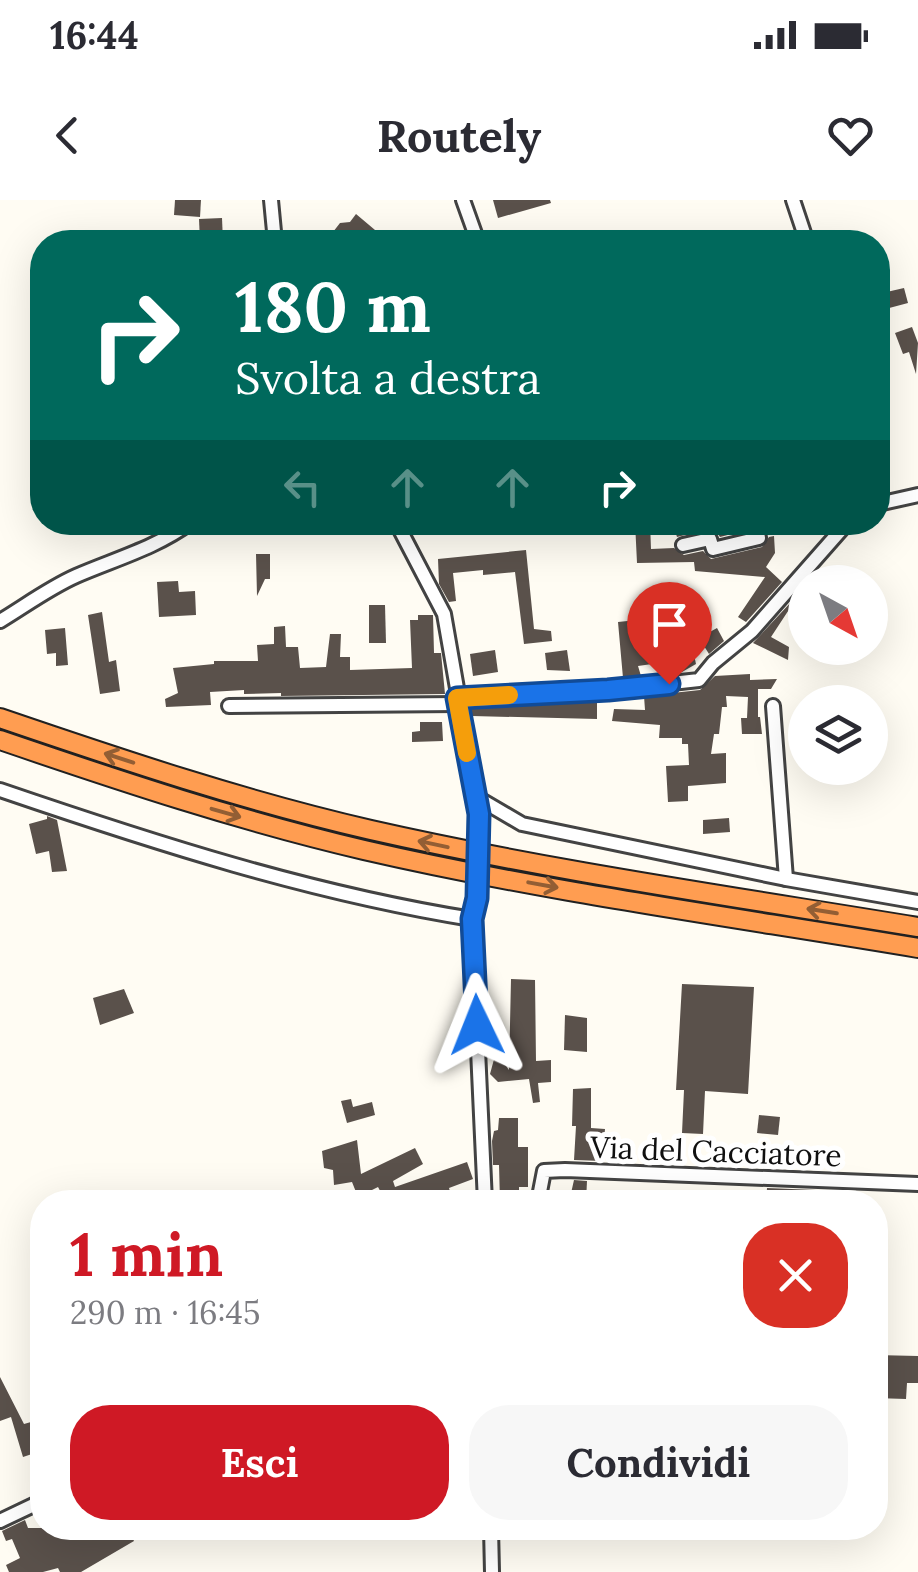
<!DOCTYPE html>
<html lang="it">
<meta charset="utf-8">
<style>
:root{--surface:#fff;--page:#f7f7f7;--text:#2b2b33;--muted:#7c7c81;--accent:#cf1925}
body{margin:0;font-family:Lora,serif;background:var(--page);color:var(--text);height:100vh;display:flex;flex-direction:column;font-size:38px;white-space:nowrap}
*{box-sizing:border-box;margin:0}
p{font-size:32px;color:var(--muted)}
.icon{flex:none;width:55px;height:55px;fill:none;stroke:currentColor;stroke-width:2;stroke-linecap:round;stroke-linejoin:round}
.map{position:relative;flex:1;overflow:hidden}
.sheet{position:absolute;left:30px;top:990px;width:858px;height:350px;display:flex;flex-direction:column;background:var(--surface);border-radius:40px;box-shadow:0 10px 40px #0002}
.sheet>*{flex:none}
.banner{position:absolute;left:30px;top:30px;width:860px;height:305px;border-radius:40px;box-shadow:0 10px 40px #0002;background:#00695c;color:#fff;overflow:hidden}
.needle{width:65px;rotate:140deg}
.buttons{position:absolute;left:788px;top:365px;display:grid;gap:20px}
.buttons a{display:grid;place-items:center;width:100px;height:100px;border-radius:50%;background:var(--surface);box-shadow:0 10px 40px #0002;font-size:50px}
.pin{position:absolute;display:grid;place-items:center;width:85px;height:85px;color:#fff;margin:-102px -42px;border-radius:50% 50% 50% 0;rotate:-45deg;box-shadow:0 0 10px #0007}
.pin .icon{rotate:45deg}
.me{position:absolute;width:110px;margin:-55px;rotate:358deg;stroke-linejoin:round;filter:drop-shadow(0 0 8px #0008)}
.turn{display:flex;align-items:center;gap:35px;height:210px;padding:0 40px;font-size:45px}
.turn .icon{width:130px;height:130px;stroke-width:2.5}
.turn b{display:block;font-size:70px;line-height:85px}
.lanes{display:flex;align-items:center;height:95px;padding:0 40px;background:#0003;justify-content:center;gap:50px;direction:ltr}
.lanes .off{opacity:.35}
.round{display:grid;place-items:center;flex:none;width:105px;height:105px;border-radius:40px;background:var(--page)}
.headline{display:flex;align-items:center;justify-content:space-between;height:170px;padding:0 40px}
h1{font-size:60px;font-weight:800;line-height:75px;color:var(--accent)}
.action{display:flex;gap:20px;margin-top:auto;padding:20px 40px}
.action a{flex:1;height:115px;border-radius:40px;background:var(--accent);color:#fff;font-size:40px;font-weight:800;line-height:115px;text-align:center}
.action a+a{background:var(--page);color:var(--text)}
.status{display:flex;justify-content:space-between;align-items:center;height:70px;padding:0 50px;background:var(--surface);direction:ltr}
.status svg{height:28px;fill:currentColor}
header{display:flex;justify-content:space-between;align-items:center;height:130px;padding:0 40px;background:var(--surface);font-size:45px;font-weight:800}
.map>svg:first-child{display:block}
.building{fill:#5a514b}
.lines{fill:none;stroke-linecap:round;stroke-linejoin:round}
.minor-casing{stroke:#434343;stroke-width:18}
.highway-casing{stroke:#212121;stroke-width:22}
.minor{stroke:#fff;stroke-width:12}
.highway{stroke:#ff9d51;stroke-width:18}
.minor-bridge-casing{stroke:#434343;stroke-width:18;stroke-linecap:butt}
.minor-bridge{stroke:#fff;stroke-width:12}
.oneway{stroke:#935e34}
.route-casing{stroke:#114b97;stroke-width:25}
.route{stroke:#1a73e8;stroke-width:18}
.slow{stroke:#f59e0b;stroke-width:18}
.labels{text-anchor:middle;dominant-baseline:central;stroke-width:10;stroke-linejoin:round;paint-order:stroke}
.street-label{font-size:30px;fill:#101010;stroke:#fff}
</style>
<div class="status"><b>16:44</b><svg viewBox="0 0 49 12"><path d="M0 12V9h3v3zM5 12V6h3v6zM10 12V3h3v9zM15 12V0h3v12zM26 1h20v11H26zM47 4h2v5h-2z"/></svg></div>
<header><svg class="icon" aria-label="back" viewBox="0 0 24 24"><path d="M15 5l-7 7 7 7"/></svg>Routely<svg class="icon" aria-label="heart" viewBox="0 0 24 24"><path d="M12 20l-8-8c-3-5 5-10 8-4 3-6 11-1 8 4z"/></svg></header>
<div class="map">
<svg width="918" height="1372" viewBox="0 0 918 1372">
<rect width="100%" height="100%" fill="#fffcf3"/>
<g class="building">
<polygon points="175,0 201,0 200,17 174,15"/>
<polygon points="493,0 550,0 551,3 498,18"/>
<polygon points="356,14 375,30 377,42 335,42 333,32 340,23 350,22"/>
<polygon points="222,18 223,42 200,42 199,19"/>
<polygon points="904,88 908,103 878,111 878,94"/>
<polygon points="912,127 918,143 916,174 909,152 903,154 895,133"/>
<polygon points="635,322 650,322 651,349 674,348 684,355 703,351 711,359 762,347 769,337 774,336 775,353 766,367 782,382 746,422 738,417 765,377 695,371 694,362 637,363"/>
<polygon points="672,322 690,322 691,327 712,326 711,322 746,322 747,330 720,337 716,331 709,329 677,337"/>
<polygon points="526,350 534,429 551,431 552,441 524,444 515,372 483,375 483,370 453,373 456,401 449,402 439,384 438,359"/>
<polygon points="256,354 270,354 270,379 265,379 257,396"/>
<polygon points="178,381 179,392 195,391 196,415 159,417 157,382"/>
<polygon points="792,401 794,402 771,437 789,447 788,460 753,443"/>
<polygon points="663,402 666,416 681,414 683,424 687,423 696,464 682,472 661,474 659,463 638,466 641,476 623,478 618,422 637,420 634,407"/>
<polygon points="369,405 385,405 386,443 369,443"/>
<polygon points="102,412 109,462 116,460 120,491 100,494 88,415"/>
<polygon points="418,415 433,415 434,453 441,453 445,494 281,496 281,493 244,494 244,490 210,492 211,505 166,507 165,499 178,493 173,468 214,464 214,461 258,461 257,445 274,444 274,427 285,426 286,447 298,447 300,468 326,467 330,434 341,434 340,457 350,457 350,470 412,468 410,420 418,420"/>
<polygon points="65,428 68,465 56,466 56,453 47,454 45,430"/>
<polygon points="717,428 724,441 709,454 699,438"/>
<polygon points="495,450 498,472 473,476 470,454"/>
<polygon points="567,450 570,471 547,470 545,453"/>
<polygon points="750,474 750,480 777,479 771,489 758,489 758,517 760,517 762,534 742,534 741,518 747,518 748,497 726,496 727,507 722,507 719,534 714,534 711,554 726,553 726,583 688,586 688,601 668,602 666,566 689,565 688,544 682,544 682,538 659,538 660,525 612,521 614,509 645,510 644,496 700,490 715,476"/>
<polygon points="597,501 597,519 472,516 470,507"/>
<polygon points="420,522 442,522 443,541 412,542 412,532 420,531"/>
<polygon points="47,616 57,620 67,671 52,672 49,651 36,654 29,624 47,619"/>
<polygon points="729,618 730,632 703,634 703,620"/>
<polygon points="511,779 535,780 536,861 551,860 551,882 538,883 540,902 533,903 529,879 498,882 490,874 496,852 509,870"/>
<polygon points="682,784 754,787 748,894 705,891 703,934 682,933 684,890 676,890"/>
<polygon points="124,789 134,813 100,825 93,798"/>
<polygon points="565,815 587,818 587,852 564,850"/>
<polygon points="591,888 591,928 605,929 602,961 574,960 576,926 572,926 573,889"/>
<polygon points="351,899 353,907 372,902 375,915 347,923 341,901"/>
<polygon points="759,915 780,917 778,935 757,933"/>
<polygon points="499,918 518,918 518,947 528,947 528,987 519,987 519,1002 500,1002 499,965 493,965 492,941 494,931 498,930"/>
<polygon points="357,940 361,974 415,948 423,964 393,981 395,987 467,962 473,979 449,988 453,1002 386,1002 378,987 358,997 352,982 334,985 333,970 324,968 322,951"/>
<polygon points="574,980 587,981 586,1002 569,1002"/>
<polygon points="767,988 816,990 816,1002 766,1002"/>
<polygon points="875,1155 918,1156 918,1183 907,1183 906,1199 875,1198"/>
<polygon points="0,1177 24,1224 38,1220 42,1249 38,1252 23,1257 11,1217 0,1221"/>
<polygon points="25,1320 28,1328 128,1328 134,1341 81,1372 60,1372 58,1368 43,1372 9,1372 6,1365 20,1358 12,1339 6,1341 2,1331"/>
</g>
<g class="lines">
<defs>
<g id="minor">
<polyline points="271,0 275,42"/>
<polyline points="463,0 478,42"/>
<polyline points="793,0 807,42"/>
<polyline points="878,304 918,295"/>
<polyline points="396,322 444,414 479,614 479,636"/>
<polyline points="683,345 710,339 713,349 759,338 756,322"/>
<path d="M0,421C25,406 49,388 76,376C115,359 156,348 191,322"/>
<polyline points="457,498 608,490 699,480 713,463 752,431 848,322"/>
<polyline points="229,506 458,504"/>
<polyline points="773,506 786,679"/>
<path d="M0,590C155,643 310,693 472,719"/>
<polyline points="476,597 522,624 786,679 918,702"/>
<polyline points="477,698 472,719 485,1002"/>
<polyline points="538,1002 544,971 565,970 918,984"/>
<polyline points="0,1321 42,1301"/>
<polyline points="491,1328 492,1372"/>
</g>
<g id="highway">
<path d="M0,518C123,560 245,601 371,630C552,671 736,697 918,727"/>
<path d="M0,540C120,581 240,621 364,650C546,692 733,717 918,748"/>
</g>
</defs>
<use href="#minor" class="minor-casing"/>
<use href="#highway" class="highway-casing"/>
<use href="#minor" class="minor"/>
<use href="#highway" class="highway"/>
<defs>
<polyline id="minor-bridge" points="477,698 479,636"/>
</defs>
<use href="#minor-bridge" class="minor-bridge-casing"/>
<use href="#minor-bridge" class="minor-bridge"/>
</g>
<defs><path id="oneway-shaft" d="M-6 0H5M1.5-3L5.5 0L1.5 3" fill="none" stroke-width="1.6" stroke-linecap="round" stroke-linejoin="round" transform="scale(2.5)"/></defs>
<g class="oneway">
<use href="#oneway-shaft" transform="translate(119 558) rotate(-162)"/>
<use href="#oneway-shaft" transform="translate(226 613) rotate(16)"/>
<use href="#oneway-shaft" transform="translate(433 644) rotate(-168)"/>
<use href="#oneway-shaft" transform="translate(543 685) rotate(10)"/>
<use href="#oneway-shaft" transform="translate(822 711) rotate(-171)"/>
</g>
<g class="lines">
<defs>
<polyline id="route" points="477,825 472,719 477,698 479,614 457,498 608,490 669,484"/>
</defs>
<use href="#route" class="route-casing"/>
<use href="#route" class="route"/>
<polyline class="slow" points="467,553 457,498 509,495"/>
</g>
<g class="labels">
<g class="street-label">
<text transform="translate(716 951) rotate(2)">Via del Cacciatore</text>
</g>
</g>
</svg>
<div class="buttons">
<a><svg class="needle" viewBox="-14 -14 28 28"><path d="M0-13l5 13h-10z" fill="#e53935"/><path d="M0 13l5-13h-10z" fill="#7c7c81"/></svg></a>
<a><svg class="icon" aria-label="layers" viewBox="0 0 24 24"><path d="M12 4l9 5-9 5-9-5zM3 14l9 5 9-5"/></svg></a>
</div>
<div class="pin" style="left:669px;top:484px;background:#d93025"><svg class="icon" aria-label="arrive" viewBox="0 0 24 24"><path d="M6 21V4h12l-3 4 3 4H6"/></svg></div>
<svg class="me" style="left:477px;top:825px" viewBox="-20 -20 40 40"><path d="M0-17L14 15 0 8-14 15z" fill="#1a73e8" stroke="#fff" stroke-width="4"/></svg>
<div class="banner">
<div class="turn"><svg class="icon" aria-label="right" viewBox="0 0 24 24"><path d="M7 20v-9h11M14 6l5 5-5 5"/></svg><div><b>180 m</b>Svolta a destra</div></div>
<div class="lanes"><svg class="icon off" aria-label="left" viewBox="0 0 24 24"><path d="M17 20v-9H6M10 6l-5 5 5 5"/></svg><svg class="icon off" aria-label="ahead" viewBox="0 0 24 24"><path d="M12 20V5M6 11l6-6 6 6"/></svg><svg class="icon off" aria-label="ahead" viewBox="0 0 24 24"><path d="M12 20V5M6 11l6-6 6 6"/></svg><svg class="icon" aria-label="right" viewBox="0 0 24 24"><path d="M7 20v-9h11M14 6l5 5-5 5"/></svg></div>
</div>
<section class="sheet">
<div class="headline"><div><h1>1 min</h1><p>290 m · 16:45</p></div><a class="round" style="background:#d93025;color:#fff"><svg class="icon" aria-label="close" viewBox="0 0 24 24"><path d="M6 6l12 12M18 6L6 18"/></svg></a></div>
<div class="action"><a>Esci</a><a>Condividi</a></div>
</section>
</div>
